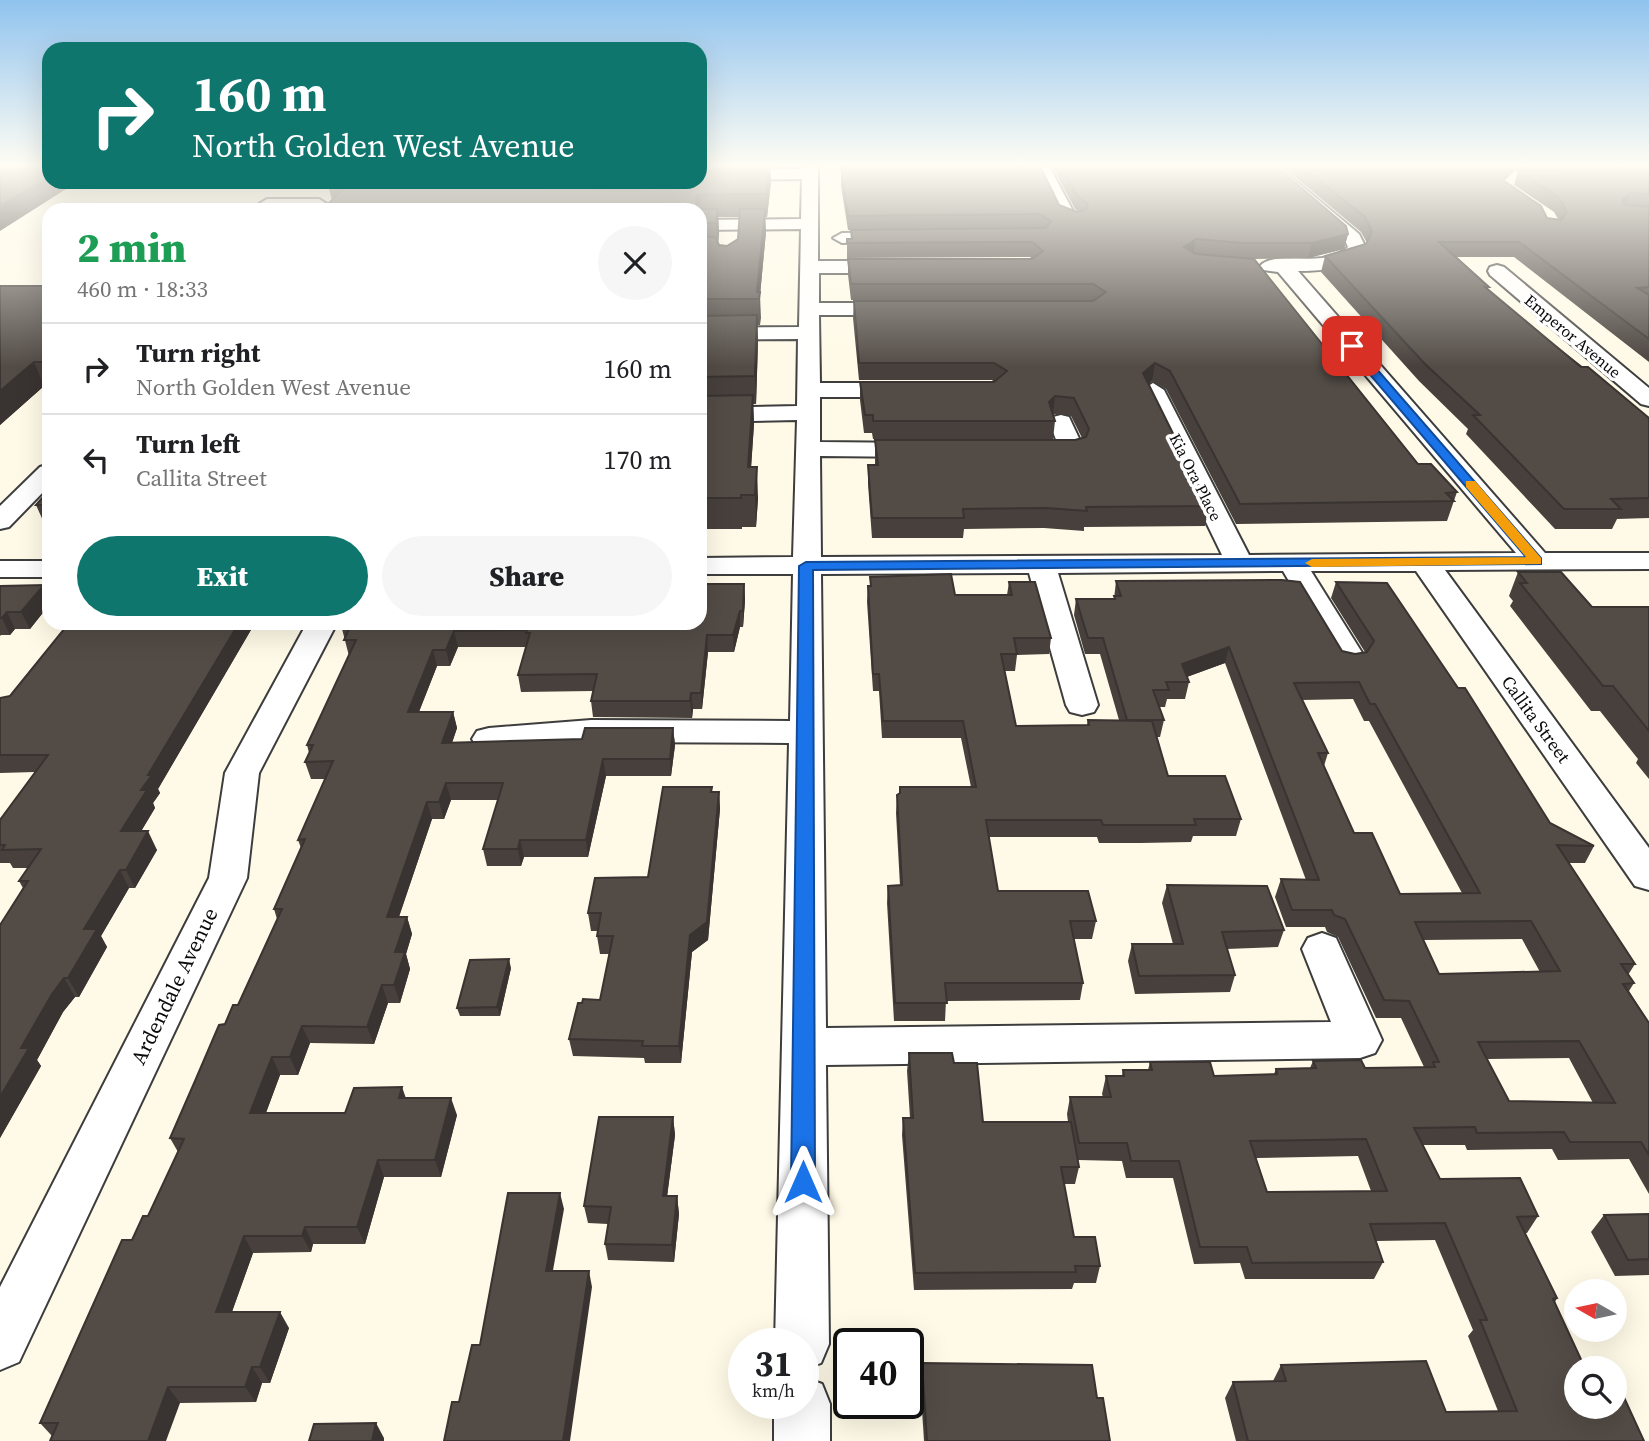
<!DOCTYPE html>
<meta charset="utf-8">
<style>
:root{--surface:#fff;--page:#f6f6f6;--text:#202124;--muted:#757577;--line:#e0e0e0;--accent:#0f766e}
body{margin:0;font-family:"Source Serif 4",serif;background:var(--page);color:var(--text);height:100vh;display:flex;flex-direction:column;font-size:26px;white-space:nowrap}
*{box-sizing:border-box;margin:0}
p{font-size:23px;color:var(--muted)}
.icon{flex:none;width:38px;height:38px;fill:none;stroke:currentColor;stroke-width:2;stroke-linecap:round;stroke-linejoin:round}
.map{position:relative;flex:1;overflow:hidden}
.panel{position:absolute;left:42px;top:203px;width:665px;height:427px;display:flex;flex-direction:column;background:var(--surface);border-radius:21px;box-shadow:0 7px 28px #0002}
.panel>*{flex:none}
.hud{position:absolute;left:42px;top:42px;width:665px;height:147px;border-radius:21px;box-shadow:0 7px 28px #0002;background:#0f766e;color:#fff;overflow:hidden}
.needle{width:46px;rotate:279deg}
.controls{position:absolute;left:1564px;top:1279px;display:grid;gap:14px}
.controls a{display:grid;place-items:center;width:63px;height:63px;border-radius:50%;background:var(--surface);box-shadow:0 7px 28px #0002;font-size:35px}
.speed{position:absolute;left:728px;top:1328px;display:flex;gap:14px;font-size:35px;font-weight:700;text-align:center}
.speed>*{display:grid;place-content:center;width:91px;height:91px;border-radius:50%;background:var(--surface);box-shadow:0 7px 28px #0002;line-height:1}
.speed small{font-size:18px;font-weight:400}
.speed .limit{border:4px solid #111;border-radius:10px;background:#fff;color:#111}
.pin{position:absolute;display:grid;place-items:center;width:60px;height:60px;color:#fff;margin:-30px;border-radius:14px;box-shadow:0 4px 10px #0006}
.me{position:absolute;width:77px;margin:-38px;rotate:0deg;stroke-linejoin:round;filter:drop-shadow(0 0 5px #0008)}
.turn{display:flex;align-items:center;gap:24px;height:147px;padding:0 35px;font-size:32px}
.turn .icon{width:91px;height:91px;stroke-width:2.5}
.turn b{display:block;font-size:49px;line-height:60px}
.round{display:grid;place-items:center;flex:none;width:74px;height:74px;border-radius:37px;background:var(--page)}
.summary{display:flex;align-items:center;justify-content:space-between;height:119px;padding:0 35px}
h1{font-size:42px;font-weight:800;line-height:52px;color:#1e9e55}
.primary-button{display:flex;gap:14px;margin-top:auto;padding:14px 35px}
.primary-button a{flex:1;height:80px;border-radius:42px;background:var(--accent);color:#fff;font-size:28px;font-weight:800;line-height:80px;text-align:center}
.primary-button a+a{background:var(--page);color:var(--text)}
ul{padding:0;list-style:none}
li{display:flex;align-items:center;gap:21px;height:91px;padding:0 35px;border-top:2px solid var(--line)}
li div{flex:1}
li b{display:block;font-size:26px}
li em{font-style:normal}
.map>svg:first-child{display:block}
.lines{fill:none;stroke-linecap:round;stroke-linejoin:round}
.minor-casing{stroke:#3d3d3d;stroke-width:4}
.minor{fill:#fff;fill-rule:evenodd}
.wall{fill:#47403c;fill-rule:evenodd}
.shaded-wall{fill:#393431}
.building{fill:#524b46;stroke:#393431;stroke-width:2;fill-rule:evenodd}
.route{fill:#1a73e8;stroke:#114b97;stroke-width:2}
.slow{fill:#f59e0b}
.labels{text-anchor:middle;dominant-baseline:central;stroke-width:7;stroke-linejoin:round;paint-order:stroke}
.far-street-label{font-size:16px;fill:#0a0a0a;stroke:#fff}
.street-label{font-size:18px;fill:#0a0a0a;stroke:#fff}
.near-street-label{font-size:21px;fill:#0a0a0a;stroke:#fff}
</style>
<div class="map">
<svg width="1649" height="1441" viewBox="0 0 1649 1441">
<rect width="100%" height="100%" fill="#fffae7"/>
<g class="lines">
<defs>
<g id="minor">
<path d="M803,166H818V261H894L903,267L894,273H819V303H900L910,309L900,315H819L820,383H906L917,390L906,397H820V442L920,443L929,445L932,450L929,455L920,457L820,456L821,557L1222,555L1142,390L1153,383L1164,390L1249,555L1516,553L1278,272L1263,270L1260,266C1275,249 1325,270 1348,247L1345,240L1262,166H1278L1359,234L1366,248C1351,269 1322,271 1298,271L1545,553H1649V569L1445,570L1649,848V890L1635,886L1416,571H1311L1366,659L1361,666L1350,668L1339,666L1283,571L1058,573L1098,705L1094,712L1082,715L1070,712L1066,705L1029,573L821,574L826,1028L1331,1022L1302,949L1308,938L1322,933L1336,938L1382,1040L1375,1053L1360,1058L826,1065L829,1344L821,1363L803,1370V1344H775L789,743L591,742L489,750L477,747L472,739L477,731L489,728L591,720L790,721L793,574H700V558L793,557L797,420L700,422V408L797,406L798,339L700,340V328L799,327L801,229L700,230V220L801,219L802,179L700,180V170L802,169Z"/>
<polygon points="1035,166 1049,166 1073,211 1084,219 1082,223 1076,224 1060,218"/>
<polygon points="267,199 319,199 327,204 319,209 261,207 259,204"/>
<polygon points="896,232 905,237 902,241 842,243 833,238 842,233"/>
<polygon points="1497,265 1504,267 1649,388 1649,406 1641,404 1490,275 1488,271 1490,267"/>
<polygon points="1061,415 1069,417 1084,449 1081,454 1028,454 1025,449 1028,444 1057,442 1049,422 1053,417"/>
<polygon points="49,464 49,486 9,527 0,529 0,506 40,467"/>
<rect x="0" y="561" width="49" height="16"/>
<polygon points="307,623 337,623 259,773 247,878 19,1362 0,1370 0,1287 209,878 225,773"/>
<polygon points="803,1377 822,1384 830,1404 830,1441 774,1441 774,1404 803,1404"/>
</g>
</defs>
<use href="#minor" class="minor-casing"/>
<use href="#minor" class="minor"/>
</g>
<g class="wall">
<path d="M700,166H773L770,167L771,182L767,217H765L766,232L760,295L761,318L760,325H757L758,342L756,404H753L754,424L751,467L758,498L756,527H742V529H700V210L332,200L328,185L331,182H635L632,190H642ZM718,217H740L738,239L727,246L719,245L718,243L719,233Z"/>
<polygon points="841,166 1059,205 1077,212 1078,212 1075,209 1052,166 1276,166 1348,234 1344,249 1308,258 1254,259 1418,464 1457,492 1447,521 1236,524 1166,389 1152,381 1148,384 1209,506 1205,526 1084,527 1084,531 1044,528 964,529 963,538 872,538 868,484 868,465 875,465 875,440 1075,440 1082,438 1071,416 1053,414 1055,421 1053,439 873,439 872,433 864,433 860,400 860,382 994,382 992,380 859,380 853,318 854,301 1092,301 851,300 848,275 848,259 1032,259 1030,257 847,258 847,239 851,239 851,230 877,230 848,230 841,186"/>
<polygon points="1282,166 1482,166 1547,218 1558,219 1554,212 1514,185 1518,171 1569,170 1515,170 1505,180 1483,166 1604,166 1603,169 1622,168 1621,166 1649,166 1649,362 1514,257 1456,257 1489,287 1488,289 1546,338 1649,418 1649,518 1617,519 1612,529 1555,529 1466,434 1468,429 1419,381 1321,272 1325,256 1367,243 1361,232"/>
<polygon points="0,286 49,286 49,386 44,386 0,425"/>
<polygon points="49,490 49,534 36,505"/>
<polygon points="1518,572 1592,607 1649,607 1649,779 1636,763 1638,759 1600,711 1591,711 1510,606 1513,601 1509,596"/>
<path d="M870,577L955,595H1007L1009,582L1051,638L1049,654L1017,655L1015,671H1005L1016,726L1087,725L1088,720H1119L1100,654H1085L1074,615L1076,599H1114L1116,581L1342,651L1355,654L1365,652L1331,598L1336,582L1458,688L1550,823L1594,846L1585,863H1568L1635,964L1628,975L1634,983L1629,991L1649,1023V1194L1629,1159L1558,1160L1552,1149L1467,1150L1465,1145H1423L1440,1179L1538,1216L1527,1233H1525L1557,1298L1555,1302L1577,1368L1644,1441H1236L1225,1398L1233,1382L1273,1381L1281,1365L1446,1412L1498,1411L1468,1336L1473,1330L1435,1240L1376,1241L1383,1262L1374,1279H1245L1240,1263L1194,1264L1173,1178H1126L1122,1161L1078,1160L1079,1167L1075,1184H1064L1074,1237L1100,1266L1096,1283H1074L1072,1289L914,1290L902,1135L903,1118H910L907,1071L909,1053L954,1063L983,1122H1068L1067,1114L1070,1097H1103L1102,1094L1106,1076H1122L1123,1070H1148L1150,1062L1214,1076L1274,1074L1276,1069L1310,1068L1313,1061L1365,1068L1424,1067L1401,1018H1376L1338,937L1327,932L1325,927H1286L1275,897L1281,879L1306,880L1225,663L1187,677L1189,682L1185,699H1167L1165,707H1159L1164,720L1160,737H1157L1168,776L1241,819L1236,836H1193L1191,842L1141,843H1099L1097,837H989L998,891L1096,921L1092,939H1074L1083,983L1080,1000L946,1001L945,1021H894L887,903L888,886H900L896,813L897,795L899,794L900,787H971L961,738H882L879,691H873L867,602L868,586H870ZM1353,699L1364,721H1369L1462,893L1400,894L1354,833L1324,766L1328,753L1302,700ZM1522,939L1540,972L1439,974L1423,940ZM1569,1058L1593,1103L1509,1101L1487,1059ZM1358,1156L1371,1191L1267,1192L1256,1158Z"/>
<polygon points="744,584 745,600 743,627 740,627 734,652 708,652 702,709 693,709 692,718 593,717 591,701 593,691 521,692 518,675 526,647 458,647 450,666 437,666 419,712 453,712 457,728 452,743 582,739 673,728 675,745 671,776 606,776 588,857 524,857 521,866 487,866 483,849 498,800 451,800 444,819 432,819 399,917 407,917 412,934 406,954 410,969 400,1003 388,1003 374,1044 310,1043 298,1075 280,1075 266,1113 345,1113 406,1098 457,1115 441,1177 384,1177 365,1244 313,1244 311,1252 253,1253 232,1312 289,1328 270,1383 262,1383 256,1402 180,1403 52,1436 40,1423 132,1240 148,1216 178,1152 170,1138 225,1024 238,1005 277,919 274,909 301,848 298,840 325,779 311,779 305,762 309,753 307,745 349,656 341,625"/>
<polygon points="44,585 49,596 49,605 30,629 15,629 10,635 1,635 0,636 0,586"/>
<polygon points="69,623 255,623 158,789 160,793 153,803 155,808 141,831 157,850 135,888 129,888 101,936 107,947 79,997 75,997 63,1012 37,1060 41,1066 0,1138 0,925 23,888 19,881 28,868 13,868 10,863 0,863 0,820 35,772 0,773 0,698 10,696"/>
<polygon points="712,787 712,792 719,792 720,809 708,940 692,952 681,1063 645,1063 644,1058 573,1056 569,1039 582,1003 600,1000 609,954 600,954 597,936 598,931 591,931 588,913 648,877"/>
<polygon points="1167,885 1284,930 1278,947 1227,949 1235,975 1230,992 1135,994 1128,961 1132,944 1173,944 1162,903"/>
<polygon points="511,968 500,1016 460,1016 457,1008"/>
<polygon points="673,1117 675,1135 667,1196 677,1196 679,1214 674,1262 608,1260 605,1244 608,1224 588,1223 584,1206"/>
<polygon points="1649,1214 1649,1275 1615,1276 1591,1232 1604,1215"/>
<polygon points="922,1363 1097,1398 1110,1441 924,1441 920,1379"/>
</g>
<g class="shaded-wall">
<polygon points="770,166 771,182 767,217 766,194"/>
<polygon points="1510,166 1517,166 1515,170 1505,180"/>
<polygon points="49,177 49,182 77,182 0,231 0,206"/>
<polygon points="559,182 562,182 565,202 552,189 553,185"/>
<polygon points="626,182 635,182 628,200"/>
<polygon points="1631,193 1626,207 1622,199"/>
<polygon points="699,195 700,210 697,210 696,197"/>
<polygon points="718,209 719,233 718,246 716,223"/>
<polygon points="765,209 766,232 760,295 760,325 759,299 757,292"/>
<polygon points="1348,234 1344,249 1308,258 1312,243"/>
<polygon points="1196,239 1193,254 1184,247"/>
<polygon points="757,315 758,342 756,404 755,376"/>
<polygon points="49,359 49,371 45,362"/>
<polygon points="34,362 44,386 0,425 0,391"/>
<polygon points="1155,363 1152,381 1140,391 1143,373"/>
<polygon points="753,395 754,424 749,498 748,467"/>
<polygon points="1055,396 1053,414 1049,402"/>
<polygon points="757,467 758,498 756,527 755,495"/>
<polygon points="744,584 745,600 743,627 743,611"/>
<polygon points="44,585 49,596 49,605 30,629 21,612"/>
<polygon points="740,611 740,627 734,652 733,635"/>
<polygon points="7,612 15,629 10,635 2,618"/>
<polygon points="239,623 255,623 158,789 160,793 153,803 155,808 130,850 121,831 148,775"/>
<polygon points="454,631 458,647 450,666 446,650"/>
<polygon points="707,635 708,652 702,709 701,693"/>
<polygon points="1229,647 1225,663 1178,680 1182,664"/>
<polygon points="433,650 437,666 412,729 408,712"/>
<polygon points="691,693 693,709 692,718 690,701"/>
<polygon points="453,712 457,728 446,760 442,743"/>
<polygon points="673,728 675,745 671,776 670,759"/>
<polygon points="603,759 606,776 588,857 586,840"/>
<polygon points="446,783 451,800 444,819 439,802"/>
<polygon points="719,792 720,809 708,940 692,952 681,1063 679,1046 690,935"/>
<polygon points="427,802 432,819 393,934 387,917"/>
<polygon points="148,831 157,850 135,888 126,870"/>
<polygon points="520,840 524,857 521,866 518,849"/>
<polygon points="120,870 129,888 101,936 107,947 79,997 68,978 84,929"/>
<polygon points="407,917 412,934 406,954 410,969 400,1003 394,985 395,952"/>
<polygon points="509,959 511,968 500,1016 497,1007"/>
<polygon points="64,978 75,997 63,1012 37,1060 41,1066 0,1138 0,1097 21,1048 52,994"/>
<polygon points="382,985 388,1003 374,1044 367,1027"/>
<polygon points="302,1026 310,1043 298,1075 290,1057"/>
<polygon points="272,1057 280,1075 259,1131 250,1113"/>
<polygon points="402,1087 408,1104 399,1098"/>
<polygon points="451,1098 457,1115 441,1177 435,1160"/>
<polygon points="673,1117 675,1135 665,1213 663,1196"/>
<polygon points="378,1160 384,1177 365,1244 357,1227"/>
<polygon points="560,1193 564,1209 550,1287 546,1271"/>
<polygon points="677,1196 679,1214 674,1262 672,1245"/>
<polygon points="305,1227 313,1244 311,1252 302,1236"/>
<polygon points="244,1236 253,1253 226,1328 216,1312"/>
<polygon points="589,1271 592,1287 570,1441 563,1441"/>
<polygon points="280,1312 289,1328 270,1383 260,1367"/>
<polygon points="252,1367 262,1383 256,1402 245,1387"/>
<polygon points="168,1387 180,1403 166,1441 148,1441"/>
<polygon points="376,1423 384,1438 384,1441 372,1441"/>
</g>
<g class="building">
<polygon points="0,166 49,166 49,177 0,206"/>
<polygon points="700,166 770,166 766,194 699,195 696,197 697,209 718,209 716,223 700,223 700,210 322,210 347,185 328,185 331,182 559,182 553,185 552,189 642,190 645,182 700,182"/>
<polygon points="841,166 1040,166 1059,205 1077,212 1086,210 1088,204 1077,195 1061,166 1276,166 1346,226 1348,234 1312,243 1242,243 1196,239 1184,247 1196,254 1254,259 1418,464 1431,464 1457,492 1446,493 1454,501 1240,504 1170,371 1155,363 1143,373 1209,506 1086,507 1087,511 1046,508 963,509 964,518 872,518 868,465 878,465 875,440 1075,440 1086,437 1089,429 1074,398 1055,396 1049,402 1055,421 873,421 873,415 865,415 860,382 994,382 1007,371 994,363 859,363 854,301 1093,301 1106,292 1093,284 851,284 848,259 1032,259 1043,251 1032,242 847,243 847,239 852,239 851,230 1046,228 1051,221 1040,214 848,216"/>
<polygon points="1301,166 1482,166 1541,206 1547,218 1561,220 1567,212 1559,198 1518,171 1625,168 1627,166 1649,166 1649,194 1631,193 1622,199 1624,205 1649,207 1649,287 1637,288 1649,295 1649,339 1519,242 1439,242 1489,287 1485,287 1546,338 1581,367 1588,367 1649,418 1649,498 1611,499 1621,509 1564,509 1473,415 1480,415 1425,364 1325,256 1366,244 1372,232 1365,217"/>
<polygon points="740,209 765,209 757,292 760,292 759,299 700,299 700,237 715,237 719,245 727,246 738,239"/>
<polygon points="0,286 49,286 49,359 45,362 34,362 0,391"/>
<polygon points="757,315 755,376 700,377 700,316"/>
<polygon points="753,395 748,467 757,467 755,495 741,495 741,498 700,498 700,396"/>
<polygon points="49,490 49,505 36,505"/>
<polygon points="1518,572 1561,572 1592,607 1649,607 1649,731 1613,686 1603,686 1520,583 1527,583"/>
<polygon points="951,574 955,595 1012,595 1009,582 1035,582 1051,638 1014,638 1017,654 1001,654 1016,726 1089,725 1088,720 1152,721 1168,776 1225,776 1241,819 1194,819 1196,825 1103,825 1101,820 986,820 998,891 1088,891 1096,921 1070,921 1083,983 945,983 947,1003 895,1003 888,886 902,885 897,795 900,793 900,787 976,787 963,721 883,721 879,674 873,674 868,586 871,586 870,577"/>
<path d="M1282,580L1300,582L1342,651L1355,654L1367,652L1374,641L1336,582L1387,583L1458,688H1465L1550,823L1594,846L1557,845L1635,964H1621L1634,983L1623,984L1649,1023V1155L1641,1142H1570L1564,1132L1477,1133L1475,1127L1414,1128L1440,1179L1520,1178L1538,1216L1517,1217L1557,1298L1553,1299L1585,1368H1577V1407H1615V1382H1617L1644,1441H1248L1233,1382L1286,1381L1281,1365L1426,1361L1446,1412L1517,1411L1480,1320H1487L1445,1223L1370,1224L1383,1262L1252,1263L1247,1247H1200L1179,1161H1131L1127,1143H1079L1070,1097H1111L1106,1076H1124L1123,1070H1152L1150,1062H1210L1214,1076L1277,1074L1276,1069L1316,1068L1313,1061L1361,1060L1365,1068L1435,1067L1433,1062H1439L1409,1001L1384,1000L1345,919L1334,915L1332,910H1292L1281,879L1319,880L1229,647L1182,664L1189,682H1166L1169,690H1153L1164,720H1127L1103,638H1088L1076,599H1115L1114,596H1121L1116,581ZM1359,682L1370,704H1375L1480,893L1400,894L1372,833H1354L1318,753H1328L1294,683ZM1531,921L1560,971L1439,974L1415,922ZM1579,1041L1615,1103L1509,1101L1478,1042ZM1366,1139L1387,1191L1267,1192L1250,1141Z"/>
<polygon points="700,584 744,584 743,611 740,611 733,635 707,635 701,693 691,693 690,701 591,701 597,674 518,675 530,633 526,633 527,630 454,631 446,650 433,650 408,712 453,712 442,743 582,739 585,728 673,728 670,759 603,759 586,840 520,840 518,849 483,849 503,783 446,783 439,802 427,802 387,917 407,917 395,952 405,952 394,985 382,985 367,1027 302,1026 290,1057 272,1057 250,1113 345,1113 354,1088 402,1087 399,1098 451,1098 435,1160 378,1160 357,1227 305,1227 302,1236 244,1236 216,1312 280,1312 260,1367 252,1367 245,1387 168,1387 148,1441 50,1441 58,1423 40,1423 122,1240 132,1240 143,1216 148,1216 184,1139 170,1138 195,1081 219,1025 225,1024 233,1005 238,1005 282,909 274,909 305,839 298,840 333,761 305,762 313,745 307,745 356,640 344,640 351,625 341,625 342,623 700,623"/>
<polygon points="44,585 21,612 7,612 2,618 0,618 0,586"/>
<polygon points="69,623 239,623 148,775 152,775 141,790 147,790 121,831 148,831 126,870 120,870 84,929 97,929 68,978 64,978 52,994 21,1048 29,1048 0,1097 0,925 28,881 19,881 41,849 2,850 5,845 0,845 0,820 48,755 0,755 0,698 10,696"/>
<polygon points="663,787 712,787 711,792 719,792 707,922 690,935 679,1046 642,1046 643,1041 569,1039 578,1003 582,1003 583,999 600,1000 613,936 597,936 601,913 588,913 595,878 648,877"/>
<polygon points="1167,885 1267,886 1284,930 1222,932 1235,975 1139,976 1132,944 1183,944"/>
<polygon points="509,959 497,1007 457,1008 470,960"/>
<polygon points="909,1053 952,1053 954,1063 977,1063 983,1122 1071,1122 1079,1167 1061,1167 1074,1237 1095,1237 1100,1266 1075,1266 1076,1272 915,1273 903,1118 913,1118"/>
<polygon points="599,1117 673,1117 663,1196 677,1196 672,1245 605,1244 611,1207 584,1206"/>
<polygon points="508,1193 560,1193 546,1271 589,1271 563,1441 444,1441 452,1402 459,1402 472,1345 480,1345"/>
<polygon points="1649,1214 1649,1259 1628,1260 1604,1215"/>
<polygon points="922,1363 1092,1365 1097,1398 1103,1398 1110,1441 927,1441"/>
<polygon points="376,1423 372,1441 309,1441 314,1424"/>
</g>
<linearGradient id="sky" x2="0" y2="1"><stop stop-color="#90c3ee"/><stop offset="0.45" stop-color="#fffdf4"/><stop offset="1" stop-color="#fffdf4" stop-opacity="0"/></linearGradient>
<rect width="1649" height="367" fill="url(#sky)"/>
<polygon class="route" points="1348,344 1355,344 1541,558 1541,564 813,570 815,1182 811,1190 803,1193 795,1190 791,1182 799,566 806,562 1526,557 1348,349"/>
<polygon class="slow" points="1466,481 1475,481 1541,558 1541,564 1312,567 1305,563 1312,559 1526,557 1466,487"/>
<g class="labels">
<g class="far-street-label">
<text transform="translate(1573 336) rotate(40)">Emperor Avenue</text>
<text transform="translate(1196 477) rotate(63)">Kia Ora Place</text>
</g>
<g class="street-label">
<text transform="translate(1536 719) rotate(54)">Callita Street</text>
</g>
<g class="near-street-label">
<text transform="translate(174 986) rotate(-64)">Ardendale Avenue</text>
</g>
</g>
</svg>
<div class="controls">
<a><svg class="needle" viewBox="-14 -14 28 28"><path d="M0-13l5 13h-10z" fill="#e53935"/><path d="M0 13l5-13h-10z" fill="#757577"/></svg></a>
<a><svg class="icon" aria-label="search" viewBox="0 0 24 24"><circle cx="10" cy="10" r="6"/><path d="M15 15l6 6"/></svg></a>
</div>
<div class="speed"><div>31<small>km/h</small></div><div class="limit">40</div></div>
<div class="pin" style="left:1352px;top:346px;background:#d93025"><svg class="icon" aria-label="arrive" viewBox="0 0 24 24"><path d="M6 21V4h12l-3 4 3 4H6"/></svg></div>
<svg class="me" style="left:803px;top:1182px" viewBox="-20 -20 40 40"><path d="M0-17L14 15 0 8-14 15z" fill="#1a73e8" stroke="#fff" stroke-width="4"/></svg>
<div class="hud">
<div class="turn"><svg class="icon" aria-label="right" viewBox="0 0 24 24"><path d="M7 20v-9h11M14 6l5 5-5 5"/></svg><div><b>160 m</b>North Golden West Avenue</div></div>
</div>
<section class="panel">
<div class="summary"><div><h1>2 min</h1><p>460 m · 18:33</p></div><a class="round"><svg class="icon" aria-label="close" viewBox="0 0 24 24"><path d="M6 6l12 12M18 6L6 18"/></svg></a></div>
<ul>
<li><svg class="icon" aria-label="right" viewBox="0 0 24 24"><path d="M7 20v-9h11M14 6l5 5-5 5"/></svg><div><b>Turn right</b><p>North Golden West Avenue</p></div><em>160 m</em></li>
<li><svg class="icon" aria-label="left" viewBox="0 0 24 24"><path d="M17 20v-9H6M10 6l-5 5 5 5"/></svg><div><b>Turn left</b><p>Callita Street</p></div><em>170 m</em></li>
</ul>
<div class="primary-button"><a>Exit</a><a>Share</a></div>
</section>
</div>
